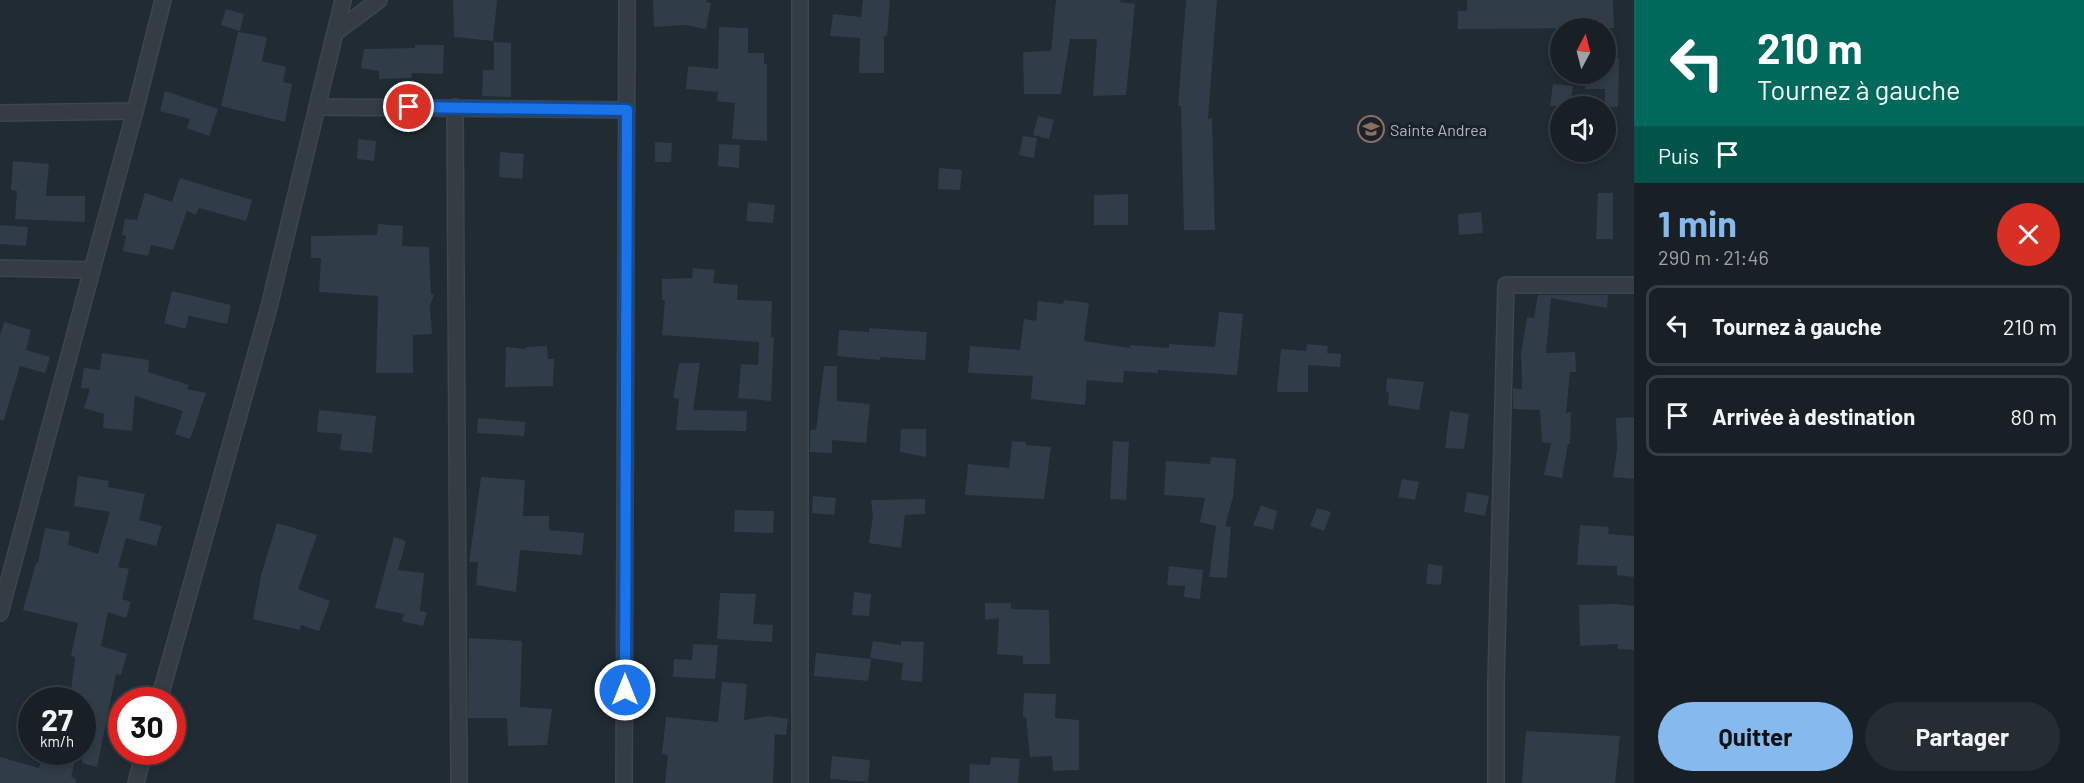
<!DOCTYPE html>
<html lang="fr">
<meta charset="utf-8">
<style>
:root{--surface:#182026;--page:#252d32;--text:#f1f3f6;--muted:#9fa3a7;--line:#363e43;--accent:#86b9ee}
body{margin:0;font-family:Barlow,sans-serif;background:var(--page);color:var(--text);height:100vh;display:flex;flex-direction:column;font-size:22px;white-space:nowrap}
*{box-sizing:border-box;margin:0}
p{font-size:20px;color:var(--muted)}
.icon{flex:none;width:33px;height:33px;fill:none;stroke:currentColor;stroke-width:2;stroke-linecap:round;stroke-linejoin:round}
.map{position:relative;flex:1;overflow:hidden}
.sheet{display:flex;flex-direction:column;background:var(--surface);width:450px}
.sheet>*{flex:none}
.guide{background:#00695c;color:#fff;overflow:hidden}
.needle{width:39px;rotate:7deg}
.controls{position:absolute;left:1550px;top:18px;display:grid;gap:12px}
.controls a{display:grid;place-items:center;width:66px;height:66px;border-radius:50%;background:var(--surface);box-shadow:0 3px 9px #0003,0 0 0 2px var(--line);font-size:30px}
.speed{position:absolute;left:18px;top:687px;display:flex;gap:12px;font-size:30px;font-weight:700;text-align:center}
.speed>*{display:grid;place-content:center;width:78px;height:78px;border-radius:50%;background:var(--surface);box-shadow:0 3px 9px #0003,0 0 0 2px var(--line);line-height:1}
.speed small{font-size:15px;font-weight:400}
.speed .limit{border:9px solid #d22;background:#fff;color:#111}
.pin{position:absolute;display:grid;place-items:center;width:51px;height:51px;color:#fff;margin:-26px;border:3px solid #fff;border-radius:50%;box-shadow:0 2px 6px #0007}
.me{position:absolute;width:66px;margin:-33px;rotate:0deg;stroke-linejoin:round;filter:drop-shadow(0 0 4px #0008)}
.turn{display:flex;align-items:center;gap:21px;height:126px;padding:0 24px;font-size:27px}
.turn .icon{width:78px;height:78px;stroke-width:2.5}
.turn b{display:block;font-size:42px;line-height:51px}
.then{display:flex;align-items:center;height:57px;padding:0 24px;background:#0003;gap:12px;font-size:22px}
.round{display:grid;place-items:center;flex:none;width:63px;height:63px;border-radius:32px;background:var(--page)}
.headline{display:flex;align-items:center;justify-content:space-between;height:102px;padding:0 24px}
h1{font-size:36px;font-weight:700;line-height:45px;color:var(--accent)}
.primary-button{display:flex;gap:12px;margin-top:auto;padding:12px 24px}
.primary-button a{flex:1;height:69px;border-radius:36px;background:var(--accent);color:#111;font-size:24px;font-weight:700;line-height:69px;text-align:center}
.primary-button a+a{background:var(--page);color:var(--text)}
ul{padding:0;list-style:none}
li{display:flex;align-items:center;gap:18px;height:81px;margin:0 12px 9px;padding:0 12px;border:3px solid var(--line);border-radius:12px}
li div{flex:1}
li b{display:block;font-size:22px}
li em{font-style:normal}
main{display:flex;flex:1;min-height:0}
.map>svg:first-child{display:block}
.building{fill:#303c47}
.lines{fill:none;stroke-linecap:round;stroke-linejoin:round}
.minor-casing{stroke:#3d454e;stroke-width:18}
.minor{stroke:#343c44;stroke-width:15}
.route-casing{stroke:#114b97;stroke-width:15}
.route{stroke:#1a73e8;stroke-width:10}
.labels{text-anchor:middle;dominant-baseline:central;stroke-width:6;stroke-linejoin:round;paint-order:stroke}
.poi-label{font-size:16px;fill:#aeb7c1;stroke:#192129;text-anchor:start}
</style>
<main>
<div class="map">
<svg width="1634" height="783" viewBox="0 0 1634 783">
<rect width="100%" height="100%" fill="#202b33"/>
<g class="building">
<polygon points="453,0 497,0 493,41 454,37"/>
<polygon points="653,0 707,0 706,2 711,3 706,29 685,25 654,27"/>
<polygon points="863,0 890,0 887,36 884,36 884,73 859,73 860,38 830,36 833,14 861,17"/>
<polygon points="1056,0 1121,0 1120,2 1135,4 1126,95 1093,96 1097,39 1070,39 1061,94 1024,94 1023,52 1051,51"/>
<polygon points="1186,0 1217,0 1208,119 1212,118 1215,230 1184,230 1181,106 1178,106"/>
<polygon points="1467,0 1613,0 1614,28 1458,29 1458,11 1467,11"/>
<polygon points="226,9 244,14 240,31 221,25"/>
<polygon points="719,27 748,28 748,53 764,53 764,64 767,64 767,141 732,139 735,103 717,101 718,92 686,89 688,66 718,69"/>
<polygon points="238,32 267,37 262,61 286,67 283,82 292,84 285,122 221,106"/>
<polygon points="494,42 511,43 511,97 482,96 483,70 494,70"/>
<polygon points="415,45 444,45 443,74 411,73 412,78 379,79 379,71 361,68 364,49 415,48"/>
<polygon points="1605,58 1619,58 1618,107 1605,107 1605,89 1585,89 1585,74 1605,74"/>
<polygon points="1553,84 1573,86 1570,106 1550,106"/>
<polygon points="165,91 218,109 209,136 187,128 190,119 160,111"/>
<polygon points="1038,116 1054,120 1049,139 1033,135"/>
<polygon points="1023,136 1037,138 1034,158 1019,155"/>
<polygon points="358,139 376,141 374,161 357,159"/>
<polygon points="655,142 672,143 671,162 655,162"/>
<polygon points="719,144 740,145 739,168 718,166"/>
<polygon points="500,152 524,154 522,179 499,177"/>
<polygon points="13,161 49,164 46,196 85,196 85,222 15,219 17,191 11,190"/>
<polygon points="939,168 962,170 960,190 938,189"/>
<polygon points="180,178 252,200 246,221 199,208 196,215 187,211 173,250 151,245 148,256 123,251 126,236 122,235 125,219 137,220 145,193 172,202"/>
<polygon points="1598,193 1613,193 1613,239 1596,239"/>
<polygon points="1128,194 1128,225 1094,225 1094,195"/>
<polygon points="748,202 775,205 773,223 746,221"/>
<polygon points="1481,212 1483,233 1459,235 1458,214"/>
<polygon points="378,224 403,226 402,246 429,247 431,294 434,295 430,305 432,334 413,335 413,373 376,373 378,296 319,292 321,258 311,258 311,236 377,235"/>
<polygon points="0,225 28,227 26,246 0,244"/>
<polygon points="693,268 715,270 713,283 738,285 737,300 772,301 771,337 774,338 771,401 738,398 741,364 758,365 759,342 662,335 665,300 662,300 662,279 692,278"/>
<polygon points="172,291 231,305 227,324 189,316 185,329 164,323"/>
<polygon points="1538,295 1608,295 1607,308 1551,298 1546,353 1575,352 1576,372 1570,372 1566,413 1571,412 1570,444 1568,444 1562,478 1544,475 1551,443 1542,442 1540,410 1513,409 1513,388 1522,389 1521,354 1527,317 1534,318"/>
<polygon points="1064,300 1089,303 1084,341 1130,348 1131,345 1169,348 1169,344 1215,347 1219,312 1243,314 1237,375 1158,370 1158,373 1124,371 1123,383 1087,380 1085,405 1031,399 1033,376 968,373 970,346 1020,350 1024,319 1036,321 1038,301 1063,304"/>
<polygon points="4,322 31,330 26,350 50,357 45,373 20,366 4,420 0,420 0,336"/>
<polygon points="869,328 927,332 925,360 880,357 880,360 837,356 839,330 869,332"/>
<polygon points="1307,344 1328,346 1327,353 1341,354 1340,367 1308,365 1308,392 1277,392 1281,349 1306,351"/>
<polygon points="547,346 548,359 554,359 553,386 505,387 506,347 526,349 526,347"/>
<polygon points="102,353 149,360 148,372 189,385 187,389 206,393 190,439 175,434 183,411 135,396 132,431 103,428 104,414 84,408 90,389 81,388 84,368 100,370"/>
<polygon points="679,363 700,363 693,410 747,411 746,431 676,430 679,399 673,398"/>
<polygon points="824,366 837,366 837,401 870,404 866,443 832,440 832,453 810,452 810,430 816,430"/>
<polygon points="1387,378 1424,382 1419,410 1388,405 1389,393 1386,392"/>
<polygon points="319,410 376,416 372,453 340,450 342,434 317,432"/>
<polygon points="1450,411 1469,414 1464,449 1445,448"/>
<polygon points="1634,417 1634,479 1613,477 1617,450 1616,418"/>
<polygon points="478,418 525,422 524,436 477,433"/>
<polygon points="901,429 926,429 926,457 900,452"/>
<polygon points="1012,441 1026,442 1026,445 1051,447 1044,499 965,495 968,464 1009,468"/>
<polygon points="1113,441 1129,442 1126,500 1110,499"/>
<polygon points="1211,457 1236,459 1233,497 1225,526 1231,527 1227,578 1209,577 1216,526 1200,522 1205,498 1164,495 1166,461 1210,464"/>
<polygon points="78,476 109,481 108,487 145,494 139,520 162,526 156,546 126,538 118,567 129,569 122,599 131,602 126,618 108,612 101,646 127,654 121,675 116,674 97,767 82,763 82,700 70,700 75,657 71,656 78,623 23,610 36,563 38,563 45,528 70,532 68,545 98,554 110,512 74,506"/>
<polygon points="481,477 525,480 523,516 549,516 549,530 584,533 582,555 520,550 516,592 476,585 478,562 469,562"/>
<polygon points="1402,479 1419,482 1415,500 1398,497"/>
<polygon points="1467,492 1489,496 1485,516 1464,512"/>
<polygon points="813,496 836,498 834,515 812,513"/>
<polygon points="925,499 925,514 905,515 901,548 869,543 873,516 871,500"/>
<polygon points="1261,505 1277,511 1273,530 1253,525"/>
<polygon points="1317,508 1331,512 1324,531 1310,526"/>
<polygon points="735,510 774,511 773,533 734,532"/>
<polygon points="277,523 317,535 298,589 330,601 319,631 301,625 300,630 253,619 261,575"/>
<polygon points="1580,525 1609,527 1608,534 1634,536 1634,577 1617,575 1617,566 1577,565"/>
<polygon points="394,537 406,541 398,570 424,573 420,611 427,612 423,626 402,621 404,614 375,608"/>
<polygon points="1428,564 1443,566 1441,585 1426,584"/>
<polygon points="1169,566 1203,570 1200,599 1184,597 1185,586 1167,585"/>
<polygon points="854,592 871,594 869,616 852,615"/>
<polygon points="720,593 756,594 753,624 773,625 772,642 717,639"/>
<polygon points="985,603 1011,603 1011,609 1049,610 1050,664 1023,664 1023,656 997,654 999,618 985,620"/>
<polygon points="1616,604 1634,606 1634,650 1618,649 1618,644 1580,646 1579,605"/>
<polygon points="469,638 522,641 520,707 552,709 547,745 508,746 507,718 468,718"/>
<polygon points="873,641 901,645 901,641 924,642 922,682 901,680 903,663 870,658"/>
<polygon points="693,644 718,645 715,679 673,677 674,659 692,660"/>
<polygon points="816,653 871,659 868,681 814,676"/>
<polygon points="722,682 747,684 744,720 768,716 788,719 786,735 775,734 773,783 665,783 668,755 662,754 666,717 718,722"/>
<polygon points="1024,693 1056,694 1055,718 1079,720 1079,770 1053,771 1052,756 1030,757 1026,717 1023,717"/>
<polygon points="1526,731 1620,736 1615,783 1522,783"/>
<polygon points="44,752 77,752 71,777 76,779 76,783 0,783 0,757 39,768"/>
<polygon points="832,756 870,760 868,782 830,779"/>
<polygon points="991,757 1020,759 1018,783 969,783 970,764 990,765"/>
</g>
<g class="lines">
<defs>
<g id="minor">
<polyline points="343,0 317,107 627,110"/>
<polyline points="336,32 379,0"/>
<polyline points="455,107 459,783"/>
<polyline points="0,113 135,111 163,0"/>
<polyline points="0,268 92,270 135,111"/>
<polyline points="0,613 92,270"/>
<polyline points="159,700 269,307 317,107"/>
<polyline points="136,783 144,752"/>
<polyline points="624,783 627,0"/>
<polyline points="800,783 800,0"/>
<polyline points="1496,783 1496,682 1506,285 1634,285"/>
</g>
</defs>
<use href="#minor" class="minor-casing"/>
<use href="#minor" class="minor"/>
</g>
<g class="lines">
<defs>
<polyline id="route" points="409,107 627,110 625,690"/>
</defs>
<use href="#route" class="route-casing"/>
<use href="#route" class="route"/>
</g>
<defs>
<symbol id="university-ring" viewBox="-11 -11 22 22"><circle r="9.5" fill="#192129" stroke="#8d6e63" stroke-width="1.5"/><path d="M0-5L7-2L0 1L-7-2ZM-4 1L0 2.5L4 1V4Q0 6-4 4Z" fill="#8d6e63"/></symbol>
</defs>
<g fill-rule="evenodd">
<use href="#university-ring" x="1356" y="114" width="30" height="30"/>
</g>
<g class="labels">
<g class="poi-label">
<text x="1390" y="129">Sainte Andrea</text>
</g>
</g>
</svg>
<div class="controls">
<a><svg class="needle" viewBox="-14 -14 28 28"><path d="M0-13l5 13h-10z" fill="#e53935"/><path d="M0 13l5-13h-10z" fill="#9fa3a7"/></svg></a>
<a><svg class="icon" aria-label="sound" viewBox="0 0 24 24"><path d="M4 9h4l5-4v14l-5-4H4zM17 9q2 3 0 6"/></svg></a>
</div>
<div class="speed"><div>27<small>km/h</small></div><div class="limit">30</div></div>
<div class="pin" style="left:409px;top:107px;background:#d93025"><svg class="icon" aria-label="arrive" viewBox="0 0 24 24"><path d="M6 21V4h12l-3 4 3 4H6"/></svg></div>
<svg class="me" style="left:625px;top:690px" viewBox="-20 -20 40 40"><circle r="17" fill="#1a73e8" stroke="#fff" stroke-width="3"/><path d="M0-11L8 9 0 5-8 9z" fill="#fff"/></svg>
</div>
<section class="sheet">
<div class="guide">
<div class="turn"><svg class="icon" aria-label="left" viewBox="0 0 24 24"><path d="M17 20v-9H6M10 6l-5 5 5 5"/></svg><div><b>210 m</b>Tournez à gauche</div></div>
<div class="then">Puis<svg class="icon" aria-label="arrive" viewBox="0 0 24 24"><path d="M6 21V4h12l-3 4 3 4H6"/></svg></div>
</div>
<div class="headline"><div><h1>1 min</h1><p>290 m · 21:46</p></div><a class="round" style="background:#d93025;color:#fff"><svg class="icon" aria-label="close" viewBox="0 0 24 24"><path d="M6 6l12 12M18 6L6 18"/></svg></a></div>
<ul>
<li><svg class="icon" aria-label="left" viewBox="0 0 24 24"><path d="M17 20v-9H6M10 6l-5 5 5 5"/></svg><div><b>Tournez à gauche</b></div><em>210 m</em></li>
<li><svg class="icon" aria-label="arrive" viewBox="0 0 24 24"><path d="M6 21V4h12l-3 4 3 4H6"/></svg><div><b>Arrivée à destination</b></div><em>80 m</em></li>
</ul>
<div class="primary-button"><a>Quitter</a><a>Partager</a></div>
</section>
</main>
